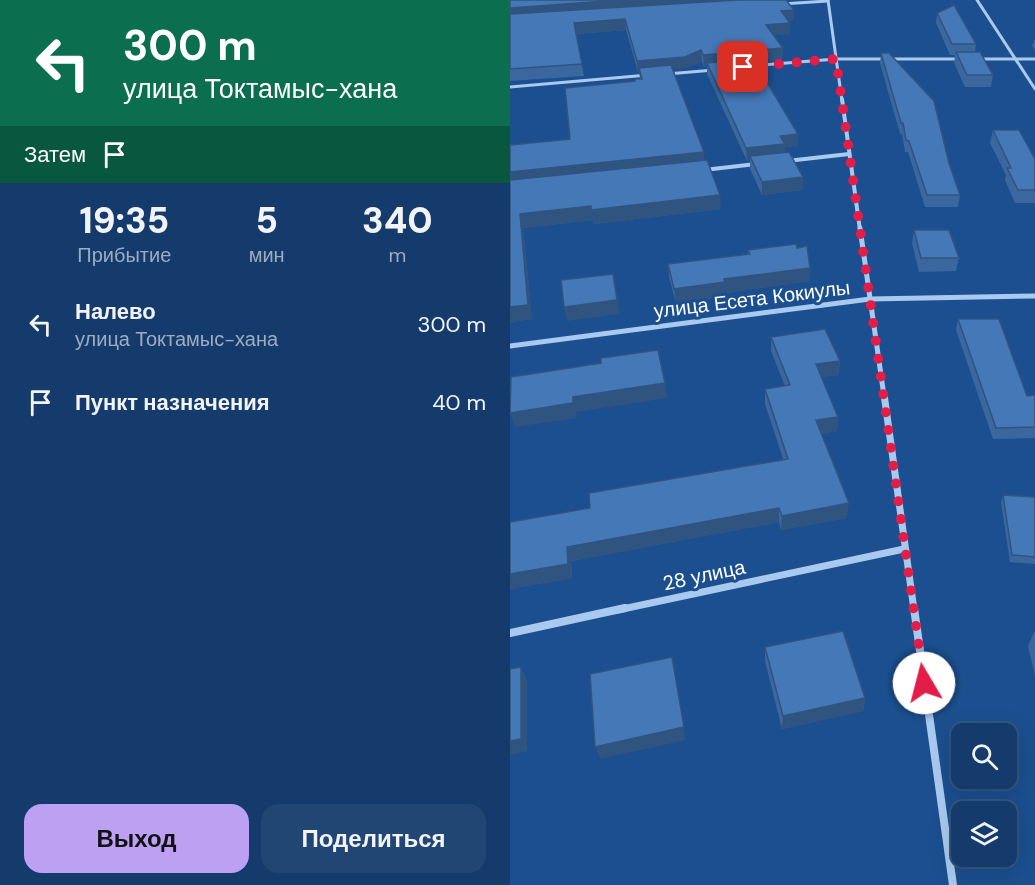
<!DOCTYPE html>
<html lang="ru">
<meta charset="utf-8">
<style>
:root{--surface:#143b6b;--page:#214673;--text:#f1f3f6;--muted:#9dadc1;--line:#33557e;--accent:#bca0f2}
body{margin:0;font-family:"DM Sans",sans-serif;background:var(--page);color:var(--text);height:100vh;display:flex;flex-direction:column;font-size:22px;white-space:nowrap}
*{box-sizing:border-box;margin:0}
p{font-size:20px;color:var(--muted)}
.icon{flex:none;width:33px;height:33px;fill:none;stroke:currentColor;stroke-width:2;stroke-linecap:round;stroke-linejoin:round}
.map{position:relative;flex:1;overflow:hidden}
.drawer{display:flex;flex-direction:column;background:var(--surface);width:510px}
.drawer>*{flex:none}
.guide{background:#0b6e4f;color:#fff;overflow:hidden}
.fabs{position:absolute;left:441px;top:723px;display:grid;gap:12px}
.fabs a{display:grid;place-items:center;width:66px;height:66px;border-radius:12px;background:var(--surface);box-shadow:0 6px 24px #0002,0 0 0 2px var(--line);font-size:30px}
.pin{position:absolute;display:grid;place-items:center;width:51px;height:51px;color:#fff;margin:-26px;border-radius:12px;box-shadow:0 3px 9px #0006}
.me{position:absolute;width:66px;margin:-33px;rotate:352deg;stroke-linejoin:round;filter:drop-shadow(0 0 4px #0008)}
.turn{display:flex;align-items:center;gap:21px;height:126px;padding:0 24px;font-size:27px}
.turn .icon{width:78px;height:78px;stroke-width:2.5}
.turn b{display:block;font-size:42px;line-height:51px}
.then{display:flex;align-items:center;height:57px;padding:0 24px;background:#0003;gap:12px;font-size:22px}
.eta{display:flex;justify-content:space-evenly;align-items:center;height:102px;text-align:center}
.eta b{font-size:36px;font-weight:800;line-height:42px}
.cta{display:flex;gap:12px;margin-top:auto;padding:12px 24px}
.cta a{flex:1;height:69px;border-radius:18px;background:var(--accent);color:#111;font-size:24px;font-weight:800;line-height:69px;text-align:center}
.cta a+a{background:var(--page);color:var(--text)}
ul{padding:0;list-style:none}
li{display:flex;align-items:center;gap:18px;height:78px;padding:0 24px}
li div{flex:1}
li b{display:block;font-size:22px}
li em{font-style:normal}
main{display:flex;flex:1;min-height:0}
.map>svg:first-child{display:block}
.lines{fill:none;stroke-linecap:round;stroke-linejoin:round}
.street-far4{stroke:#a9c9ee;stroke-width:3}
.street-far3{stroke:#a9c9ee;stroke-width:4}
.street-far2{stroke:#a9c9ee;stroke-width:5}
.street-far1{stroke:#a9c9ee;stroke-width:7}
.street{stroke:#a9c9ee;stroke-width:8}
.wall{fill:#3a679d}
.shaded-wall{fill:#305480}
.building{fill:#4478b7;stroke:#305480;stroke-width:1.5}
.route{stroke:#e11d48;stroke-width:10;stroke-dasharray:0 18}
.labels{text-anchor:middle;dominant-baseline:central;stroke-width:6;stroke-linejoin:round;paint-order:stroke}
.street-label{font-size:20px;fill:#fff;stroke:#1b4f8f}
</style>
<main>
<section class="drawer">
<div class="guide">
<div class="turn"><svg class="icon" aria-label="left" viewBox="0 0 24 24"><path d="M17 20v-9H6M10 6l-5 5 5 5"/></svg><div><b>300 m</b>улица Токтамыс-хана</div></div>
<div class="then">Затем<svg class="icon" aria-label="arrive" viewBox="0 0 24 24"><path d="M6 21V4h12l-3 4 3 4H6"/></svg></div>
</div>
<div class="eta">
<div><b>19:35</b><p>Прибытие</p></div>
<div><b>5</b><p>мин</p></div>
<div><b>340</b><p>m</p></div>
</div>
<ul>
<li><svg class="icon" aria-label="left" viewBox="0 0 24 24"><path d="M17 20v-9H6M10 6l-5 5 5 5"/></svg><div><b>Налево</b><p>улица Токтамыс-хана</p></div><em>300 m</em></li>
<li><svg class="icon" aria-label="arrive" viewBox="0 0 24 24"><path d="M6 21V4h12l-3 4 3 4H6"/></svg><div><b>Пункт назначения</b></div><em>40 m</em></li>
</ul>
<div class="cta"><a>Выход</a><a>Поделиться</a></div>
</section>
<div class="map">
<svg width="525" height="885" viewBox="0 0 525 885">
<rect width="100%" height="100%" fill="#1b4f8f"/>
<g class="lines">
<g class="street-far4">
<polyline points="318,0 332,101"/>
<polyline points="467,0 525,89"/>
<polyline points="271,4 318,1"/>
<polyline points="469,59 525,59"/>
<polyline points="241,66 326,59 452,59"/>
<polyline points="157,74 204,70"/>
<polyline points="0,87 138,75"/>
</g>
<g class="street-far3">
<polyline points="332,99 350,230"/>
<polyline points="277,161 339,154"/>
<polyline points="194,170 246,164"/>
</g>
<g class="street-far2">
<polyline points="350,228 374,396"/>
<polyline points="0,346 360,299 525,296"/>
</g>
<g class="street-far1">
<polyline points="374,394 404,610"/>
<polyline points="108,610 394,549"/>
</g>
<g class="street">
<polyline points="404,608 443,885"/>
<polyline points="0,633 115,608"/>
</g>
</g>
<g class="wall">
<polygon points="0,0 284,20 278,21 280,34 263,35 273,48 272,60 245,62 288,134 288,146 275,147 275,152 293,177 293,190 252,195 240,169 240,160 237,161 197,74 197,66 194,67 192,62 176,68 163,69 211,209 84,224 83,220 13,228 22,319 0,322 0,145 60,139 125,81 130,79 129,72 128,72 116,30 66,34 74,76 0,81"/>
<polygon points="427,13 466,44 465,52 483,75 481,87 455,87 444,63 445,55 440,55 426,23"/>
<polygon points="524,40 525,40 525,50 522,46"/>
<polygon points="371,53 439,163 450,195 448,207 415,207 398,152 395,152 392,134 390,134 370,63"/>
<polygon points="483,130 525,159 525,203 505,203 495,180 496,175 480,143"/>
<polygon points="404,230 449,258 446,271 409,272 402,243"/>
<polygon points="238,250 300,268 300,281 216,293 216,296 166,303 159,277 158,264 238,254"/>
<polygon points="448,319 517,396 525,395 525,438 483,439 446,330"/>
<polygon points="261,337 330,361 328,375 311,377 328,417 327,431 311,434 337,518 271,530 269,522 61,561 62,578 0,589 0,522 80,508 273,459 255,404 255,389 275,386 261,351"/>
<polygon points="493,495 525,497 525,564 500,562 491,502"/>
<polygon points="524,632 525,633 525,676 518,646"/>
<polygon points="255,647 355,698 353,711 272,729 255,661"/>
</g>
<g class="shaded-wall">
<polygon points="109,0 251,0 0,19 0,8"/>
<polygon points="284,10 284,20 271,21 271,11"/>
<polygon points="115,19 116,30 66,34 64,23"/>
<polygon points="280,23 280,34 256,36 256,25"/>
<polygon points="273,48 272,60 198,66 197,63 197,66 194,67 193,55"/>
<polygon points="191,50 192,62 176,68 130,72 129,68 129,72 128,72 127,61"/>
<polygon points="288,134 288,146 275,147 275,157 240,156 240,160 237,161 236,148 270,136"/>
<polygon points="194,152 195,165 0,186 0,172"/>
<polygon points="293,177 293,190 252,195 252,182"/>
<polygon points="210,195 211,209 84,224 83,220 13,228 22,319 0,322 0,307 10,214 81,206"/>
<polygon points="300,268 300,281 216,293 216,296 166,303 164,289 214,279"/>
<polygon points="103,274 110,314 57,321 54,307"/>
<polygon points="330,361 328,375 305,378 306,364"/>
<polygon points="155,383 157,398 66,412 67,418 5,427 0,413 63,397"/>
<polygon points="328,417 327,431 305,435 306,420"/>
<polygon points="339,503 337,518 271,530 272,516"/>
<polygon points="269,508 269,522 61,561 62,578 0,589 0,574 57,547"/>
<polygon points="162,657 176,740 90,759 85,747"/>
<polygon points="11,667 17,680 17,751 0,755 0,741"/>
<polygon points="355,698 353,711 272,729 273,716"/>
</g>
<g class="building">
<polygon points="0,0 109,0 0,8"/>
<polygon points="228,0 276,0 284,10 271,11 280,23 256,25 273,48 193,55 191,50 175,57 127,61 115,19 64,23 72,64 0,69 0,14"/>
<polygon points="444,5 466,44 442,44 427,13"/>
<polygon points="446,52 470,52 483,75 457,75"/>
<polygon points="371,53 379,53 424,101 439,163 450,195 417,195 399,141 396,140 393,123 391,123"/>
<polygon points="243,59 288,134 270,136 275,144 236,148 197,63"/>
<polygon points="161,65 194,152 0,172 0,145 60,139 55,88 125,81 125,79 132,79 129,68"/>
<polygon points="483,130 509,130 525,159 525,190 508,190 497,168 501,168"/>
<polygon points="279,152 293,177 252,182 240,156"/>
<polygon points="197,160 210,195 81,210 81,206 10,214 18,305 0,307 0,180"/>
<polygon points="404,230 439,230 449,258 411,258"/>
<polygon points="286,244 287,248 297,246 300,268 214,279 215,282 164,289 158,264 240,254 238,250"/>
<polygon points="103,274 107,300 54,307 51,280"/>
<polygon points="448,319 489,319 517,396 525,395 525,427 486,428"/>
<polygon points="315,329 330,361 306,364 328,417 306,420 339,503 272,516 269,508 57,547 58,564 0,574 0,522 80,508 79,493 278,459 255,389 280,385 261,337"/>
<polygon points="148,350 155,383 63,397 63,403 0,413 1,377 91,363 91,358"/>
<polygon points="493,495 525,497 525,557 502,555"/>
<polygon points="333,631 355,698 273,716 255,647"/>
<polygon points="162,657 174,727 85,747 80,674"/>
<polygon points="11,667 11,739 0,741 0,669"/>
</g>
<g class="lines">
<polyline class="route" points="233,67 326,59 414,683"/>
</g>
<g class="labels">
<g class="street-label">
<text transform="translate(242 299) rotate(-7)">улица Есета Кокиулы</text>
<text transform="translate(194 575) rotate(-12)">28 улица</text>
</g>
</g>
</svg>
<div class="fabs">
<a><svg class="icon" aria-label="search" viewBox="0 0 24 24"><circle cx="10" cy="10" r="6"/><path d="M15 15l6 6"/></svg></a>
<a><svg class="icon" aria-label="layers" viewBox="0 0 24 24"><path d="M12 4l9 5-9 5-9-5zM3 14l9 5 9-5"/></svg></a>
</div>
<div class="pin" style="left:233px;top:67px;background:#d93025"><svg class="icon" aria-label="arrive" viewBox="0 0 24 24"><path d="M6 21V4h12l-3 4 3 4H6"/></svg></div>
<svg class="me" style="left:414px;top:683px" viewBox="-20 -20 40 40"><circle r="19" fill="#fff"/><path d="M0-13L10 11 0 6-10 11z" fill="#e11d48"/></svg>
</div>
</main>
